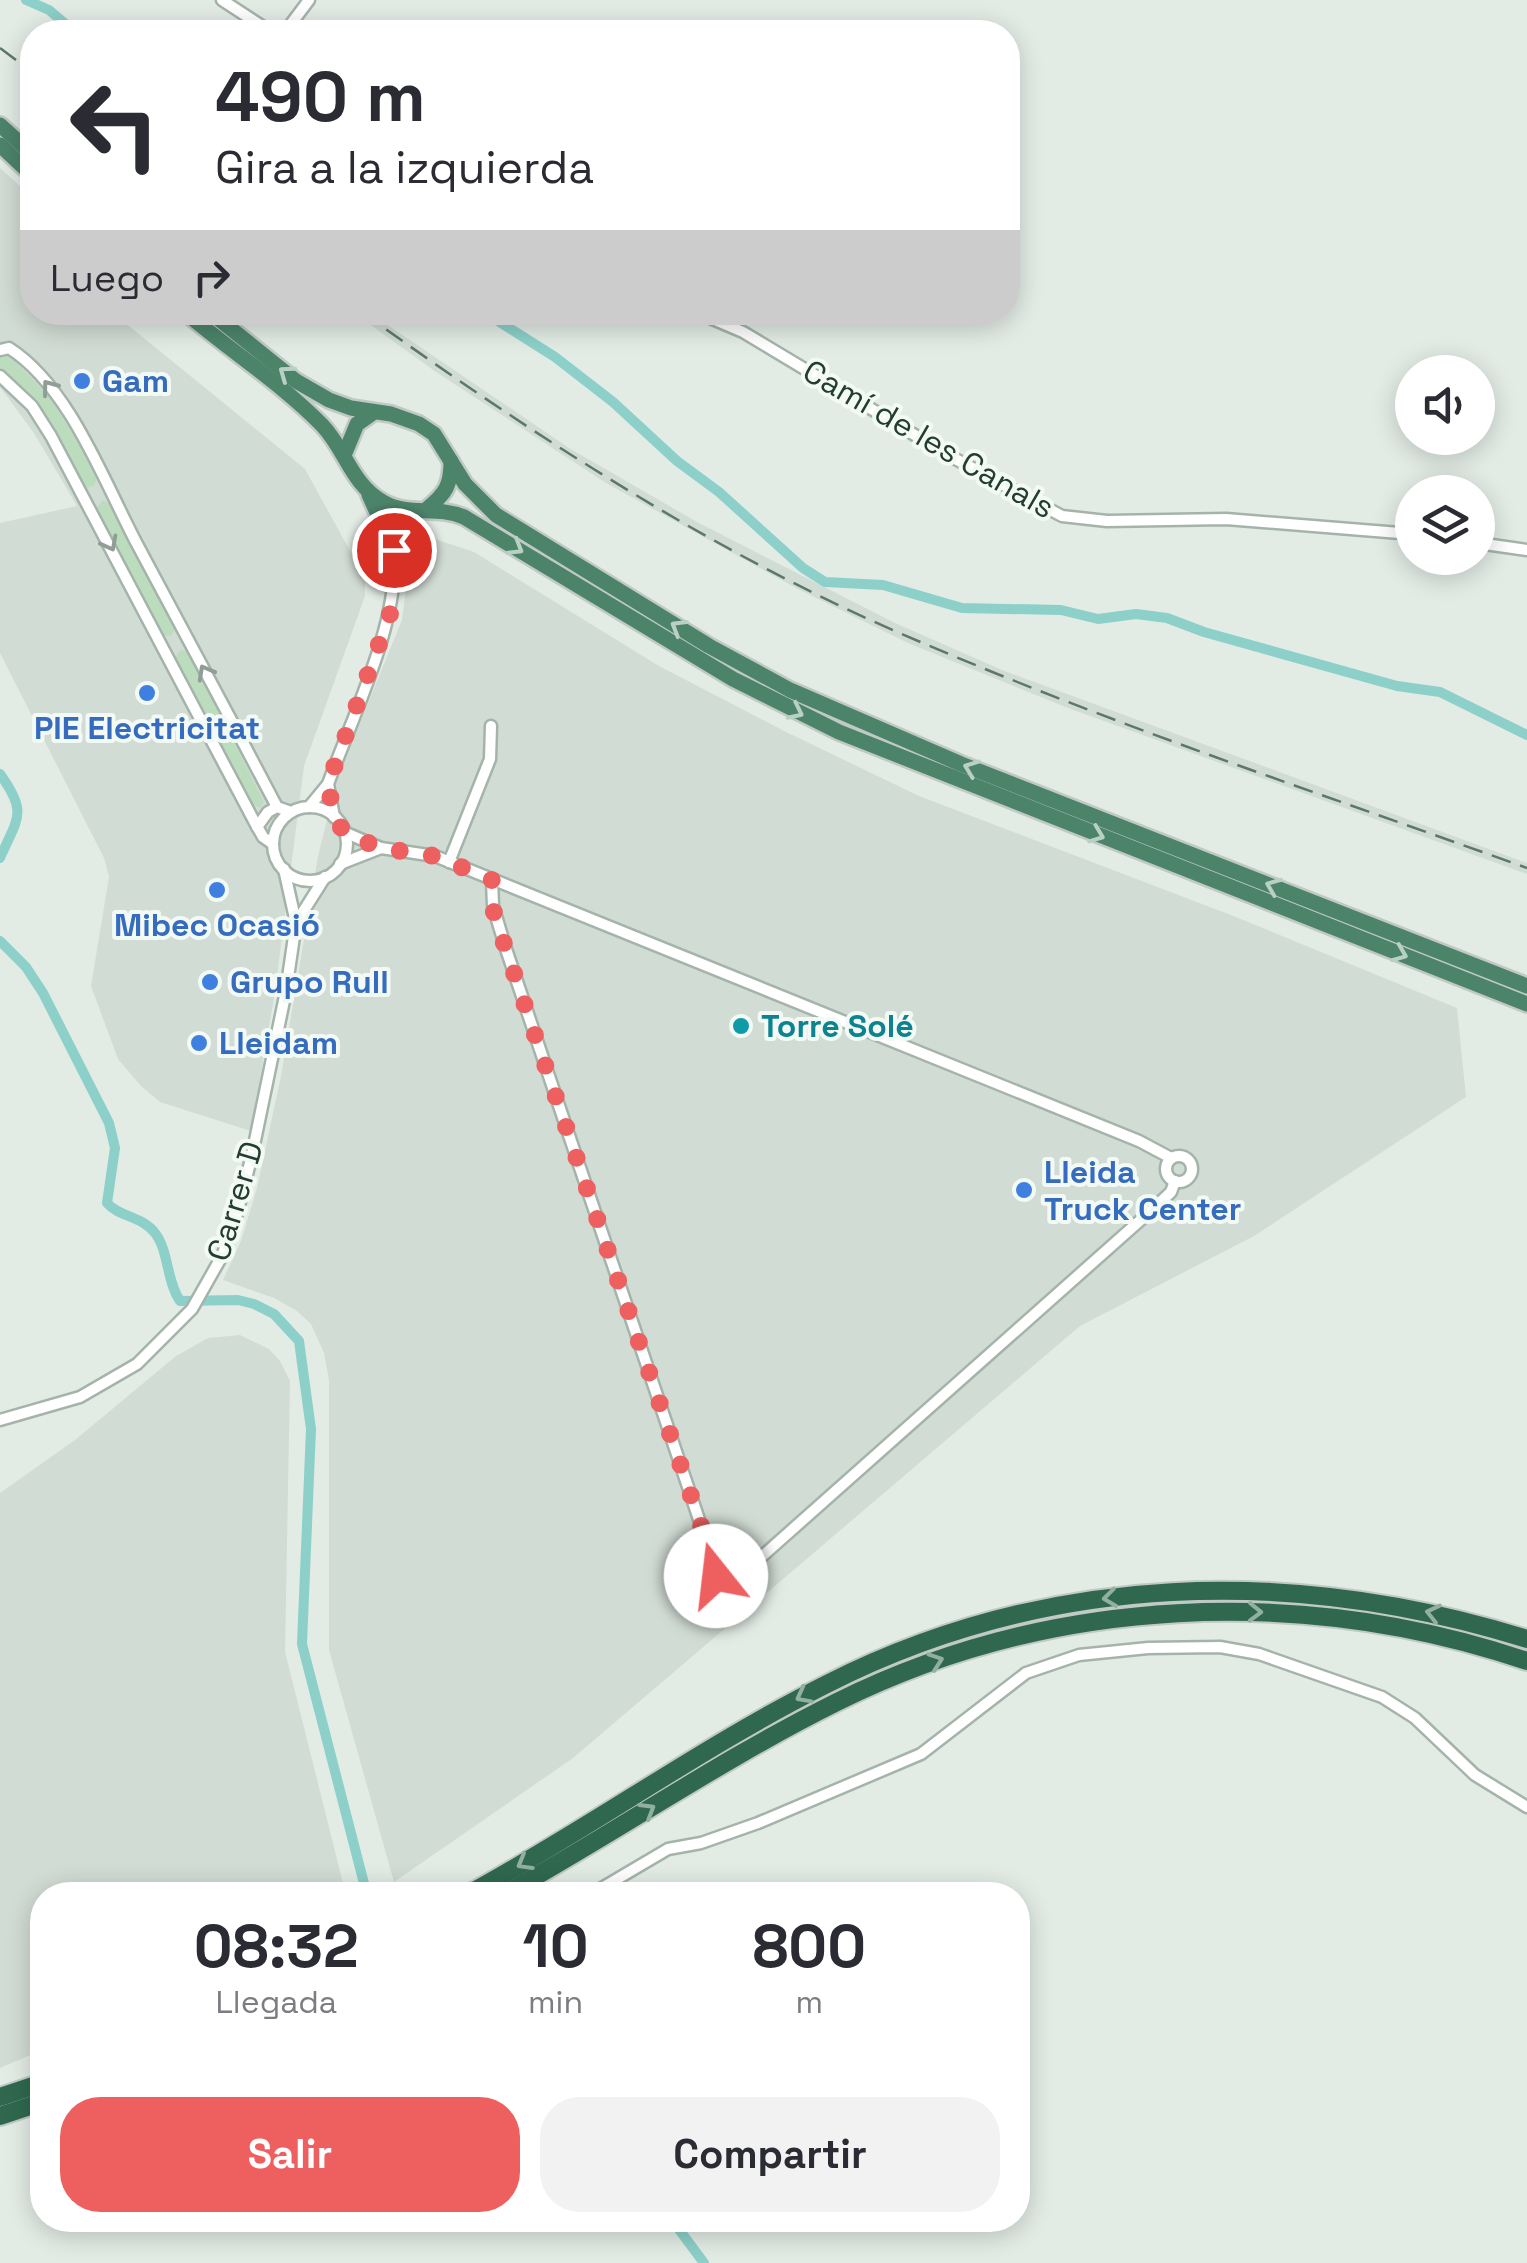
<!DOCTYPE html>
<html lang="es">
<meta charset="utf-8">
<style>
:root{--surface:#fff;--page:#f2f2f3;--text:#2b2b33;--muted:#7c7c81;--accent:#ee5f5f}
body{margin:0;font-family:"Space Grotesk",sans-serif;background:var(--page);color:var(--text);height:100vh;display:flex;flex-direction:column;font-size:38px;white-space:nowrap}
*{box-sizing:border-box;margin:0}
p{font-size:32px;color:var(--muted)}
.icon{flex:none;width:55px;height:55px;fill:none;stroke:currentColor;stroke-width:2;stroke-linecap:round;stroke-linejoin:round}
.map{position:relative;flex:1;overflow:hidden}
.drawer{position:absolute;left:30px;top:1882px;width:1000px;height:350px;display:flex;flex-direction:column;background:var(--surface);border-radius:40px;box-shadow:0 5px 25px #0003}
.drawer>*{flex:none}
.hud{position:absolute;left:20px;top:20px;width:1000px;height:305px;border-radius:40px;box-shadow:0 5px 25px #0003;background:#fff;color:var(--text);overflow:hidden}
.controls{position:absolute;left:1395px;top:355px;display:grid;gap:20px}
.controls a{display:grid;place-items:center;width:100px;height:100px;border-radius:50%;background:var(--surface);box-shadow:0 5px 25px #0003;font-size:50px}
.pin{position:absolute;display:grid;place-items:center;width:85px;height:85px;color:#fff;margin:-42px;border:5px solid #fff;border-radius:50%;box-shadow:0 2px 10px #0007}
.me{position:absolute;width:110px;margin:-55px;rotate:344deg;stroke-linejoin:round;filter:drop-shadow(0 0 8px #0008)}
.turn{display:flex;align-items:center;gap:35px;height:210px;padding:0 30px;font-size:45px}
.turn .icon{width:130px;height:130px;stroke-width:2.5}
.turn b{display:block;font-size:70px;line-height:85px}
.then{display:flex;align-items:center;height:95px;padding:0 30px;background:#0003;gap:20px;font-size:38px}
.eta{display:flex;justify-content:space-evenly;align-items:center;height:170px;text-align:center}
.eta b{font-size:60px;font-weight:800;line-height:70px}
.primary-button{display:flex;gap:20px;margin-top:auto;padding:20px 30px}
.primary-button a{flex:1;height:115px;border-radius:40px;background:var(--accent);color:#fff;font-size:40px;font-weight:800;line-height:115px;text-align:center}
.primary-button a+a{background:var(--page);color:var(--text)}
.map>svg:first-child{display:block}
.built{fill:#d1dcd4}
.green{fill:#bcddbd}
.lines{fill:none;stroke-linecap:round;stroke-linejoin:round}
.canal{stroke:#8cd0c9;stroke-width:10}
.minor-casing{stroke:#a5b4ab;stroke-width:15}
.trunk-casing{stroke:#c1c9c5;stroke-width:20}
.motorway-casing{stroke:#c1c9c5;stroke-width:22}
.minor{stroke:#fff;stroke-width:10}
.trunk{stroke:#4c846a;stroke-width:15}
.motorway{stroke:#2f684f;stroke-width:18}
.rail{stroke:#5d786a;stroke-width:2.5;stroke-dasharray:20 10;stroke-linecap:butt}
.oneway{stroke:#b9d0c4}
.oneway2{stroke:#919e97}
.oneway3{stroke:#91b0a2}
.route{stroke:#ee5f5f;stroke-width:18;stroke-dasharray:0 32.4}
.shop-dot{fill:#3f7fe0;stroke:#f3f9f4;stroke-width:4}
.culture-dot{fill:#0f9aa8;stroke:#f3f9f4;stroke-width:4}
.labels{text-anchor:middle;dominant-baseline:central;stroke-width:8;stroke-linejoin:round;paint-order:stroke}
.shop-label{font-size:32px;font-weight:bold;fill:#366cbe;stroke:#f3f9f4;text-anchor:start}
.street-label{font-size:32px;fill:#233d2f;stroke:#f3f9f4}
.culture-label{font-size:32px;font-weight:bold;fill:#0d838f;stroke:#f3f9f4;text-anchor:start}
</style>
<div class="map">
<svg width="1527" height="2263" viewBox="0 0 1527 2263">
<rect width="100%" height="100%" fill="#e2ece5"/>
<g class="built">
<polygon points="0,168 32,197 32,312 113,313 305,469 365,578 365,596 304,766 275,992 251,1131 160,1102 141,1086 118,1059 91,986 109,877 104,858 0,653 0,523 77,506 34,433 0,387"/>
<polygon points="354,313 370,313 569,448 697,522 895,623 1002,670 1527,863 1527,874 1068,708 908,643 798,589 606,483 436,372"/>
<polygon points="424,540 438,540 474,552 659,666 784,731 919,796 1236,917 1457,1008 1466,1097 1254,1236 1080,1326 573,1758 394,1882 329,1650 329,1380 324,1353 311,1324 297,1311 274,1298 223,1280 241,1241 257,1188 281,1076 318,856 338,776 402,620 407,581 405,549"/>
<polygon points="240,1335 269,1349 280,1361 290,1381 285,1652 346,1895 42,1895 42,2050 0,2068 0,1493 75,1440 176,1356 208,1338"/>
</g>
<g class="green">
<polygon points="8,354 18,358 16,362 51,399 98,475 94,486 86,488 80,484 72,469 74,466 42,410 7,372 4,375 0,371 0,357"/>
<polygon points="103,500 114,505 122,519 119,522 164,609 169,608 177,626 171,636 163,636 150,618 153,615 107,528 103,529 95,510"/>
<polygon points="181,650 192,652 200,669 198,671 264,802 260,808 251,803 186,677 182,678 173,660"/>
</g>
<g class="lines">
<g class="canal">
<polyline points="26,0 49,10 75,32"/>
<polyline points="484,312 555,357 613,402 677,461 719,492 803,568 825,582 883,585 962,608 1061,610 1098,619 1136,614 1167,618 1204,632 1397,686 1440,692 1527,735"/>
<path d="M0,774C28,813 18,817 0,858"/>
<path d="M0,941L26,967L43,993L109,1123L115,1148L107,1203C119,1217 142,1216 155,1233C169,1251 166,1280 180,1301L238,1300L254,1304L274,1314L299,1341L311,1429L302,1644L367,1895"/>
<polyline points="672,2220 704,2263"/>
</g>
<defs>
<g id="minor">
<polyline points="222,0 271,32"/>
<polyline points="285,32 309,0"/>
<polyline points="696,312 743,332 948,455 1062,516 1107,521 1226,519 1412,534"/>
<path d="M0,350L9,348C70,387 104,482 137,544C184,632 231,719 277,807L291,812"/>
<polyline points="0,376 32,406 51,436 254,821 263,837 273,844"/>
<polyline points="1478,543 1527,550"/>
<polyline points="328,784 334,817"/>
<path d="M309,807L328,784C353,715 400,622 394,550"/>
<circle cx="310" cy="844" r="37"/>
<polyline points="257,827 268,812 277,807"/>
<polyline points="344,832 381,848 435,856 1139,1141 1171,1158"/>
<polyline points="449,862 490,759 491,726"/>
<polyline points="340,864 381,848"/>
<polyline points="492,880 493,906 505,946 708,1546 720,1561"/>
<polyline points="296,923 325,877"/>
<circle cx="1179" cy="1169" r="13"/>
<polyline points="0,1420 80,1397 137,1364 192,1309 222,1256 234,1225 252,1155 286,991 296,923 284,869"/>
<circle cx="728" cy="1571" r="13"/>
<polyline points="741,1569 759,1559 1153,1209 1171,1192 1175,1181"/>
<polyline points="590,1895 668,1849 701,1843 758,1823 921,1754 1026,1673 1079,1655 1148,1648 1220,1647 1259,1654 1382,1697 1415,1718 1475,1775 1527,1807"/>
</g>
<g id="trunk">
<polyline points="0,125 32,154"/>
<polyline points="0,145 32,175"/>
<path d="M185,312C229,350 281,383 322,425C346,450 351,484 383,502C409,517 436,505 464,517L733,679L839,732L1527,1004"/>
<polyline points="210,312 296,381 329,400 351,408 391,414 419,424 434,434 465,484 496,515 709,646 790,690 961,764 1527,986"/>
<polyline points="345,453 357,424 374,412"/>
<polyline points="369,495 394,550"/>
<path d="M428,508C446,493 451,485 451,461"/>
<polyline points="394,550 399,532 414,511"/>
</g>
<g id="motorway">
<path d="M467,1895C589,1829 703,1746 827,1684C1048,1572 1293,1566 1527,1639"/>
<path d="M503,1895C615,1833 722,1759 837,1702C1050,1596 1302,1585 1527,1661"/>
<polyline points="0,2097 42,2083"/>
<polyline points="0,2116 42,2102"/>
</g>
</defs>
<use href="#minor" class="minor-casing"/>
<use href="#trunk" class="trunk-casing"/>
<use href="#motorway" class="motorway-casing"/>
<use href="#minor" class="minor"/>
<use href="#trunk" class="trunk"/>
<use href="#motorway" class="motorway"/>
<g class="rail">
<polyline points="0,48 32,72"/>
<path d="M362,312C528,432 708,549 895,631C1101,721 1316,792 1527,868"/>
</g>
</g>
<defs><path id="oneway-chevron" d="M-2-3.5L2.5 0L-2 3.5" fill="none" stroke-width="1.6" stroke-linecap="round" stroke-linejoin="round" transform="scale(2.5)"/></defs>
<g class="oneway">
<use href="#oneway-chevron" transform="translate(286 373) rotate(-144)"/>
<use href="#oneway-chevron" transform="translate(516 548) rotate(31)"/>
<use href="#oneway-chevron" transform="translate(678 627) rotate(-149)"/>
<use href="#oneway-chevron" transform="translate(796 712) rotate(26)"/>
<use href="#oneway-chevron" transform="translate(971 768) rotate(-159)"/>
<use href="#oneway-chevron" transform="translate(1097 835) rotate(21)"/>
<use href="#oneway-chevron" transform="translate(1273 886) rotate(-158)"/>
<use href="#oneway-chevron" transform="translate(1400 954) rotate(22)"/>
</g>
<g class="oneway2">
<use href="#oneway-chevron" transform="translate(49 387) rotate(-127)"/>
<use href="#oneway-chevron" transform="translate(110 544) rotate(62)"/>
<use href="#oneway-chevron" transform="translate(205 672) rotate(-119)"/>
</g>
<g class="oneway3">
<use href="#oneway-chevron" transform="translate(1110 1598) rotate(173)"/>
<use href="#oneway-chevron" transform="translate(1255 1612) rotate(1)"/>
<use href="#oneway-chevron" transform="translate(1433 1613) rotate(-167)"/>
<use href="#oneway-chevron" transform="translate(936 1661) rotate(-19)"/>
<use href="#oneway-chevron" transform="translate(803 1696) rotate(152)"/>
<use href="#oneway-chevron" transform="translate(648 1810) rotate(-31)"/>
<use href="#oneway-chevron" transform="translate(524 1863) rotate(150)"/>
</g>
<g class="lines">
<polyline class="route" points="394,550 396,578 390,614 328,784 334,817 344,832 356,838 381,848 435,856 492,880 494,914 708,1546 720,1561 716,1568 716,1576"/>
</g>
<g class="shop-dot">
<circle cx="82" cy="381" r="10"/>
<circle cx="147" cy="693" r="10"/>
<circle cx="217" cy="890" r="10"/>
<circle cx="210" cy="982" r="10"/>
<circle cx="199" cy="1043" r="10"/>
<circle cx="1024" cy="1190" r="10"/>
</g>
<circle class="culture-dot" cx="741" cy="1026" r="10"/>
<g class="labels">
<g class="shop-label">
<text x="102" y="381">Gam</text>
<text x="147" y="728" text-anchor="middle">PIE Electricitat</text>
<text x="217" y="925" text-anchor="middle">Mibec Ocasió</text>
<text x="230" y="982">Grupo Rull</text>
<text x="219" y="1043">Lleidam</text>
<text x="1044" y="1172">Lleida<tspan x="1044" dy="37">Truck Center</tspan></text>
</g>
<g class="street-label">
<text transform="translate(929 439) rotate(30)">Camí de les Canals</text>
<text transform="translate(235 1201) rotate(-73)">Carrer D</text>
</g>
<g class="culture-label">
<text x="761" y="1026">Torre Solé</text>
</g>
</g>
</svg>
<div class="controls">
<a><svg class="icon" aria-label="sound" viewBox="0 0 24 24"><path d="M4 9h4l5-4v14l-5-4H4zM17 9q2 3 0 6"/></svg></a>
<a><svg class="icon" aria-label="layers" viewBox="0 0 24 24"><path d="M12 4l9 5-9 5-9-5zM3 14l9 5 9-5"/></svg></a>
</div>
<div class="pin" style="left:394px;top:550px;background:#d93025"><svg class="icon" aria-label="arrive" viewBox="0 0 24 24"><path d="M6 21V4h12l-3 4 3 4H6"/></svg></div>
<svg class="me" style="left:716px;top:1576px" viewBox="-20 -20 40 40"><circle r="19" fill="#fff"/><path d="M0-13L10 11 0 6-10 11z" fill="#ee5f5f"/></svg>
<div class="hud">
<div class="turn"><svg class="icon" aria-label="left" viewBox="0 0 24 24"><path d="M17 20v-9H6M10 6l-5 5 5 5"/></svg><div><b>490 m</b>Gira a la izquierda</div></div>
<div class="then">Luego<svg class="icon" aria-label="right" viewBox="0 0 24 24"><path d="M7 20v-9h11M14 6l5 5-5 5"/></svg></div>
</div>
<section class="drawer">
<div class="eta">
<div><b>08:32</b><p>Llegada</p></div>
<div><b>10</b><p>min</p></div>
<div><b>800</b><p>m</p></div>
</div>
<div class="primary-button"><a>Salir</a><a>Compartir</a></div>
</section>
</div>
